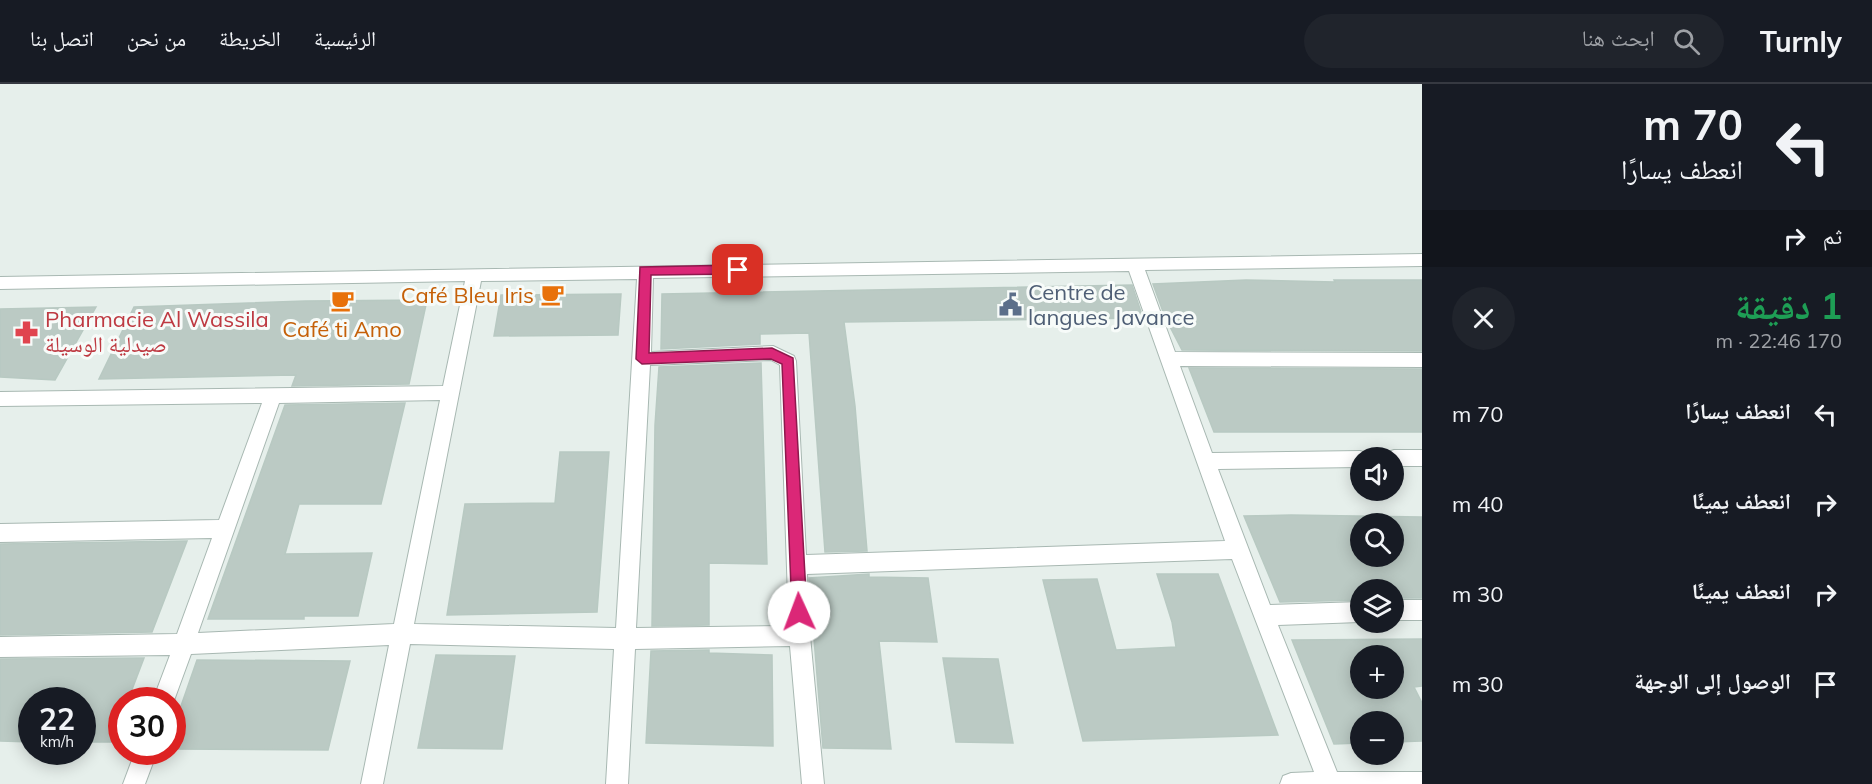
<!DOCTYPE html>
<html lang="ar">
<meta charset="utf-8">
<style>
:root{--surface:#171b24;--page:#20242c;--text:#f1f3f6;--muted:#9ea1a6;--line:#363941}
body{margin:0;font-family:Mulish,"Noto Naskh Arabic",sans-serif;background:var(--page);color:var(--text);direction:rtl;height:100vh;display:flex;flex-direction:column;font-size:22px;white-space:nowrap}
*{box-sizing:border-box;margin:0}
p{font-size:20px;color:var(--muted)}
.icon{flex:none;width:33px;height:33px;fill:none;stroke:currentColor;stroke-width:2;stroke-linecap:round;stroke-linejoin:round}
.map{position:relative;flex:1;overflow:hidden;direction:ltr}
.details{display:flex;flex-direction:column;background:var(--surface);width:450px}
.details>*{flex:none}
.top-card{background:#171b24;color:var(--text);overflow:hidden}
.buttons{position:absolute;left:1350px;top:363px;display:grid;gap:12px}
.buttons a{display:grid;place-items:center;width:54px;height:54px;border-radius:50%;background:var(--surface);box-shadow:0 3px 15px #0003;font-size:30px}
.speed{position:absolute;left:18px;top:603px;display:flex;gap:12px;font-size:30px;font-weight:700;text-align:center}
.speed>*{display:grid;place-content:center;width:78px;height:78px;border-radius:50%;background:var(--surface);box-shadow:0 3px 15px #0003;line-height:1}
.speed small{font-size:15px;font-weight:400}
.speed .limit{border:9px solid #d22;background:#fff;color:#111}
.pin{position:absolute;display:grid;place-items:center;width:51px;height:51px;color:#fff;margin:-26px;border-radius:12px;box-shadow:0 3px 9px #0006}
.me{position:absolute;width:66px;margin:-33px;rotate:358deg;stroke-linejoin:round;filter:drop-shadow(0 0 4px #0008)}
.turn{display:flex;align-items:center;gap:21px;height:126px;padding:0 30px;font-size:27px}
.turn .icon{width:78px;height:78px;stroke-width:2.5}
.turn b{display:block;font-size:42px;line-height:51px}
.then{display:flex;align-items:center;height:57px;padding:0 30px;background:#0003;gap:12px;font-size:22px}
.round{display:grid;place-items:center;flex:none;width:63px;height:63px;border-radius:32px;background:var(--page)}
.headline{display:flex;align-items:center;justify-content:space-between;height:102px;padding:0 30px}
h1{font-size:36px;font-weight:700;line-height:45px;color:#1e9e55}
ul{padding:0;list-style:none}
li{display:flex;align-items:center;gap:18px;height:90px;padding:0 30px}
li div{flex:1}
li b{display:block;font-size:22px}
li em{font-style:normal}
header{display:flex;align-items:center;gap:36px;box-sizing:border-box;height:84px;padding:0 30px;background:var(--surface);border-bottom:2px solid var(--line)}
header strong{font-size:28px}
nav{display:flex;gap:33px;margin-inline-start:auto;font-size:21px}
.search{width:420px;height:54px;background:var(--page);display:flex;align-items:center;gap:15px;box-sizing:border-box;padding:0 21px;border-radius:33px;color:var(--muted);font-size:22px}
main{display:flex;flex:1;min-height:0}
.map>svg:first-child{display:block}
.building{fill:#bbcac4;stroke:#b8c9c2;stroke-width:1.5;fill-rule:evenodd}
.lines{fill:none;stroke-linecap:round;stroke-linejoin:round}
.street-casing{stroke:#a8b8b2;stroke-width:2}
.street{fill:#fff;fill-rule:evenodd}
.route{fill:#db2777;stroke:#8e194d;stroke-width:1.5}
.labels{text-anchor:middle;dominant-baseline:central;stroke-width:6;stroke-linejoin:round;paint-order:stroke}
.service-label{font-size:22px;fill:#4e5e75;stroke:#f7fbf9;text-anchor:start}
.food-label{font-size:22px;fill:#c56008;stroke:#f7fbf9;text-anchor:end}
.health-label{font-size:22px;fill:#be3a42;stroke:#f7fbf9;text-anchor:start}
</style>
<header>
<strong>Turnly</strong>
<div class="search"><svg class="icon" aria-label="search" viewBox="0 0 24 24"><circle cx="10" cy="10" r="6"/><path d="M15 15l6 6"/></svg>ابحث هنا</div>
<nav><a>الرئيسية</a><a>الخريطة</a><a>من نحن</a><a>اتصل بنا</a></nav>
</header>
<main>
<section class="details">
<div class="top-card">
<div class="turn"><svg class="icon" aria-label="left" viewBox="0 0 24 24"><path d="M17 20v-9H6M10 6l-5 5 5 5"/></svg><div><b>70 m</b>انعطف يسارًا</div></div>
<div class="then">ثم<svg class="icon" aria-label="right" viewBox="0 0 24 24"><path d="M7 20v-9h11M14 6l5 5-5 5"/></svg></div>
</div>
<div class="headline"><div><h1>1 دقيقة</h1><p>170 m · 22:46</p></div><a class="round"><svg class="icon" aria-label="close" viewBox="0 0 24 24"><path d="M6 6l12 12M18 6L6 18"/></svg></a></div>
<ul>
<li><svg class="icon" aria-label="left" viewBox="0 0 24 24"><path d="M17 20v-9H6M10 6l-5 5 5 5"/></svg><div><b>انعطف يسارًا</b></div><em>70 m</em></li>
<li><svg class="icon" aria-label="right" viewBox="0 0 24 24"><path d="M7 20v-9h11M14 6l5 5-5 5"/></svg><div><b>انعطف يمينًا</b></div><em>40 m</em></li>
<li><svg class="icon" aria-label="right" viewBox="0 0 24 24"><path d="M7 20v-9h11M14 6l5 5-5 5"/></svg><div><b>انعطف يمينًا</b></div><em>30 m</em></li>
<li><svg class="icon" aria-label="arrive" viewBox="0 0 24 24"><path d="M6 21V4h12l-3 4 3 4H6"/></svg><div><b>الوصول إلى الوجهة</b></div><em>30 m</em></li>
</ul>
</section>
<div class="map">
<svg width="1422" height="700" viewBox="0 0 1422 700">
<rect width="100%" height="100%" fill="#e6efeb"/>
<g class="building">
<polygon points="1246,196 1335,198 1334,196 1422,196 1422,267 1182,266 1165,233 1153,200"/>
<polygon points="1132,201 1143,234 844,238 855,322 867,467 825,468 809,249 760,250 760,260 661,265 662,210"/>
<polygon points="621,210 618,251 494,252 501,211"/>
<polygon points="427,216 409,300 292,302 296,291 99,295 134,223 305,217"/>
<polygon points="96,223 55,296 0,293 0,225"/>
<polygon points="761,279 767,480 709,479 709,541 652,542 655,341 659,283"/>
<polygon points="1189,284 1422,285 1422,348 1214,348"/>
<polygon points="405,319 381,420 299,420 285,470 372,469 358,532 304,532 304,535 208,535 285,321"/>
<polygon points="560,368 609,368 597,528 447,531 465,420 555,419"/>
<path d="M1291,431L1422,433V514H1394V506H1360V516L1280,518L1244,432ZM1360,440H1394V472H1360Z"/>
<polygon points="187,457 152,548 0,551 0,460"/>
<polygon points="869,490 869,493 928,494 937,558 879,557 891,665 823,664 809,494"/>
<polygon points="1157,490 1218,490 1278,651 1083,657 1043,496 1097,495 1116,566 1176,563 1172,538"/>
<path d="M1422,555V602L1414,603L1422,619V657L1394,658V638H1360V659L1334,660L1292,556ZM1360,572H1394V604H1360Z"/>
<polygon points="709,566 709,569 772,571 773,662 646,659 651,567"/>
<polygon points="436,571 515,572 502,665 418,664"/>
<polygon points="144,574 128,616 122,616 122,635 113,658 82,658 82,616 32,616 32,658 0,657 0,575"/>
<polygon points="943,574 998,575 1013,659 956,658"/>
<polygon points="197,576 350,577 328,666 172,665 172,648"/>
</g>
<g class="lines">
<defs>
<g id="street">
<path d="M1422,170V182L1145,186L1175,268L1422,269V283L1180,282L1212,369L1360,367L1366,369L1368,374H1360V383L1218,385L1270,521L1360,518V538L1278,541L1337,688H1422V700H1280L1283,692L1291,689L1314,688L1232,475L807,490L810,552L824,700H802L790,562L635,565L628,700H606L614,565L410,560L383,700H361L389,561L191,570L172,622V616H153L170,571L0,573V553L177,550L212,454L0,458V440L219,436L262,319L0,322V308L443,302L465,197L0,205V193ZM1129,187L1225,457L806,471L796,277L794,272L773,262L651,268L653,194ZM637,195L616,544L414,540L481,197ZM771,276L780,281L789,542L636,544L650,281ZM440,316L394,540L198,549L279,319Z"/>
<polygon points="1394,366 1422,366 1422,382 1394,382 1394,374 1385,374 1388,368"/>
<rect x="1394" y="516" width="28" height="20"/>
<polygon points="135,668 157,668 145,700 123,700"/>
</g>
</defs>
<use href="#street" class="street-casing"/>
<use href="#street" class="street"/>
</g>
<polygon class="route" points="738,181 744,186 738,190 651,191 649,269 772,264 793,274 807,528 805,533 799,536 794,533 792,528 782,280 771,275 642,280 636,275 640,183"/>
<defs>
<symbol id="cafe-bare" viewBox="-9 -9 18 18"><path d="M-5.5-4.5H6V0H3Q3 3.5 0 3.5H-2.5Q-5.5 3.5-5.5 0ZM3-3.2v2h1.7v-2ZM-6 4.5H4V6H-6Z" fill="#e8710a" stroke="#f7fbf9" stroke-width="2.5" paint-order="stroke"/></symbol>
<symbol id="civic-bare" viewBox="-9 -9 18 18"><path d="M-.6-6.5H3V-4.5H.6V-3L4-1V1h2V6H-6V1h2V-1L-.6-3ZM-1.2 2.5V6h2.4V2.5Z" fill="#5c6f8a" stroke="#f7fbf9" stroke-width="2.5" paint-order="stroke"/></symbol>
<symbol id="pharmacy-bare" viewBox="-9 -9 18 18"><path d="M-2-6h4v4h4v4h-4v4h-4v-4h-4v-4h4Z" fill="#e0444e" stroke="#f7fbf9" stroke-width="2.5" paint-order="stroke"/></symbol>
</defs>
<g fill-rule="evenodd">
<use href="#cafe-bare" x="536" y="194" width="33" height="33"/>
<use href="#cafe-bare" x="326" y="200" width="33" height="33"/>
<use href="#civic-bare" x="994" y="204" width="33" height="33"/>
<use href="#pharmacy-bare" x="10" y="232" width="33" height="33"/>
</g>
<g class="labels">
<g class="service-label">
<text x="1028" y="208">Centre de<tspan x="1028" dy="25">langues Javance</tspan></text>
</g>
<g class="food-label">
<text x="534" y="211">Café Bleu Iris</text>
<text x="342" y="245" text-anchor="middle">Café ti Amo</text>
</g>
<g class="health-label">
<text x="45" y="235">Pharmacie Al Wassila<tspan x="45" dy="25">صيدلية الوسيلة</tspan></text>
</g>
</g>
</svg>
<div class="buttons">
<a><svg class="icon" aria-label="sound" viewBox="0 0 24 24"><path d="M4 9h4l5-4v14l-5-4H4zM17 9q2 3 0 6"/></svg></a>
<a><svg class="icon" aria-label="search" viewBox="0 0 24 24"><circle cx="10" cy="10" r="6"/><path d="M15 15l6 6"/></svg></a>
<a><svg class="icon" aria-label="layers" viewBox="0 0 24 24"><path d="M12 4l9 5-9 5-9-5zM3 14l9 5 9-5"/></svg></a>
<a>+</a>
<a>−</a>
</div>
<div class="speed"><div>22<small>km/h</small></div><div class="limit">30</div></div>
<div class="pin" style="left:738px;top:186px;background:#d93025"><svg class="icon" aria-label="arrive" viewBox="0 0 24 24"><path d="M6 21V4h12l-3 4 3 4H6"/></svg></div>
<svg class="me" style="left:799px;top:528px" viewBox="-20 -20 40 40"><circle r="19" fill="#fff"/><path d="M0-13L10 11 0 6-10 11z" fill="#db2777"/></svg>
</div>
</main>
